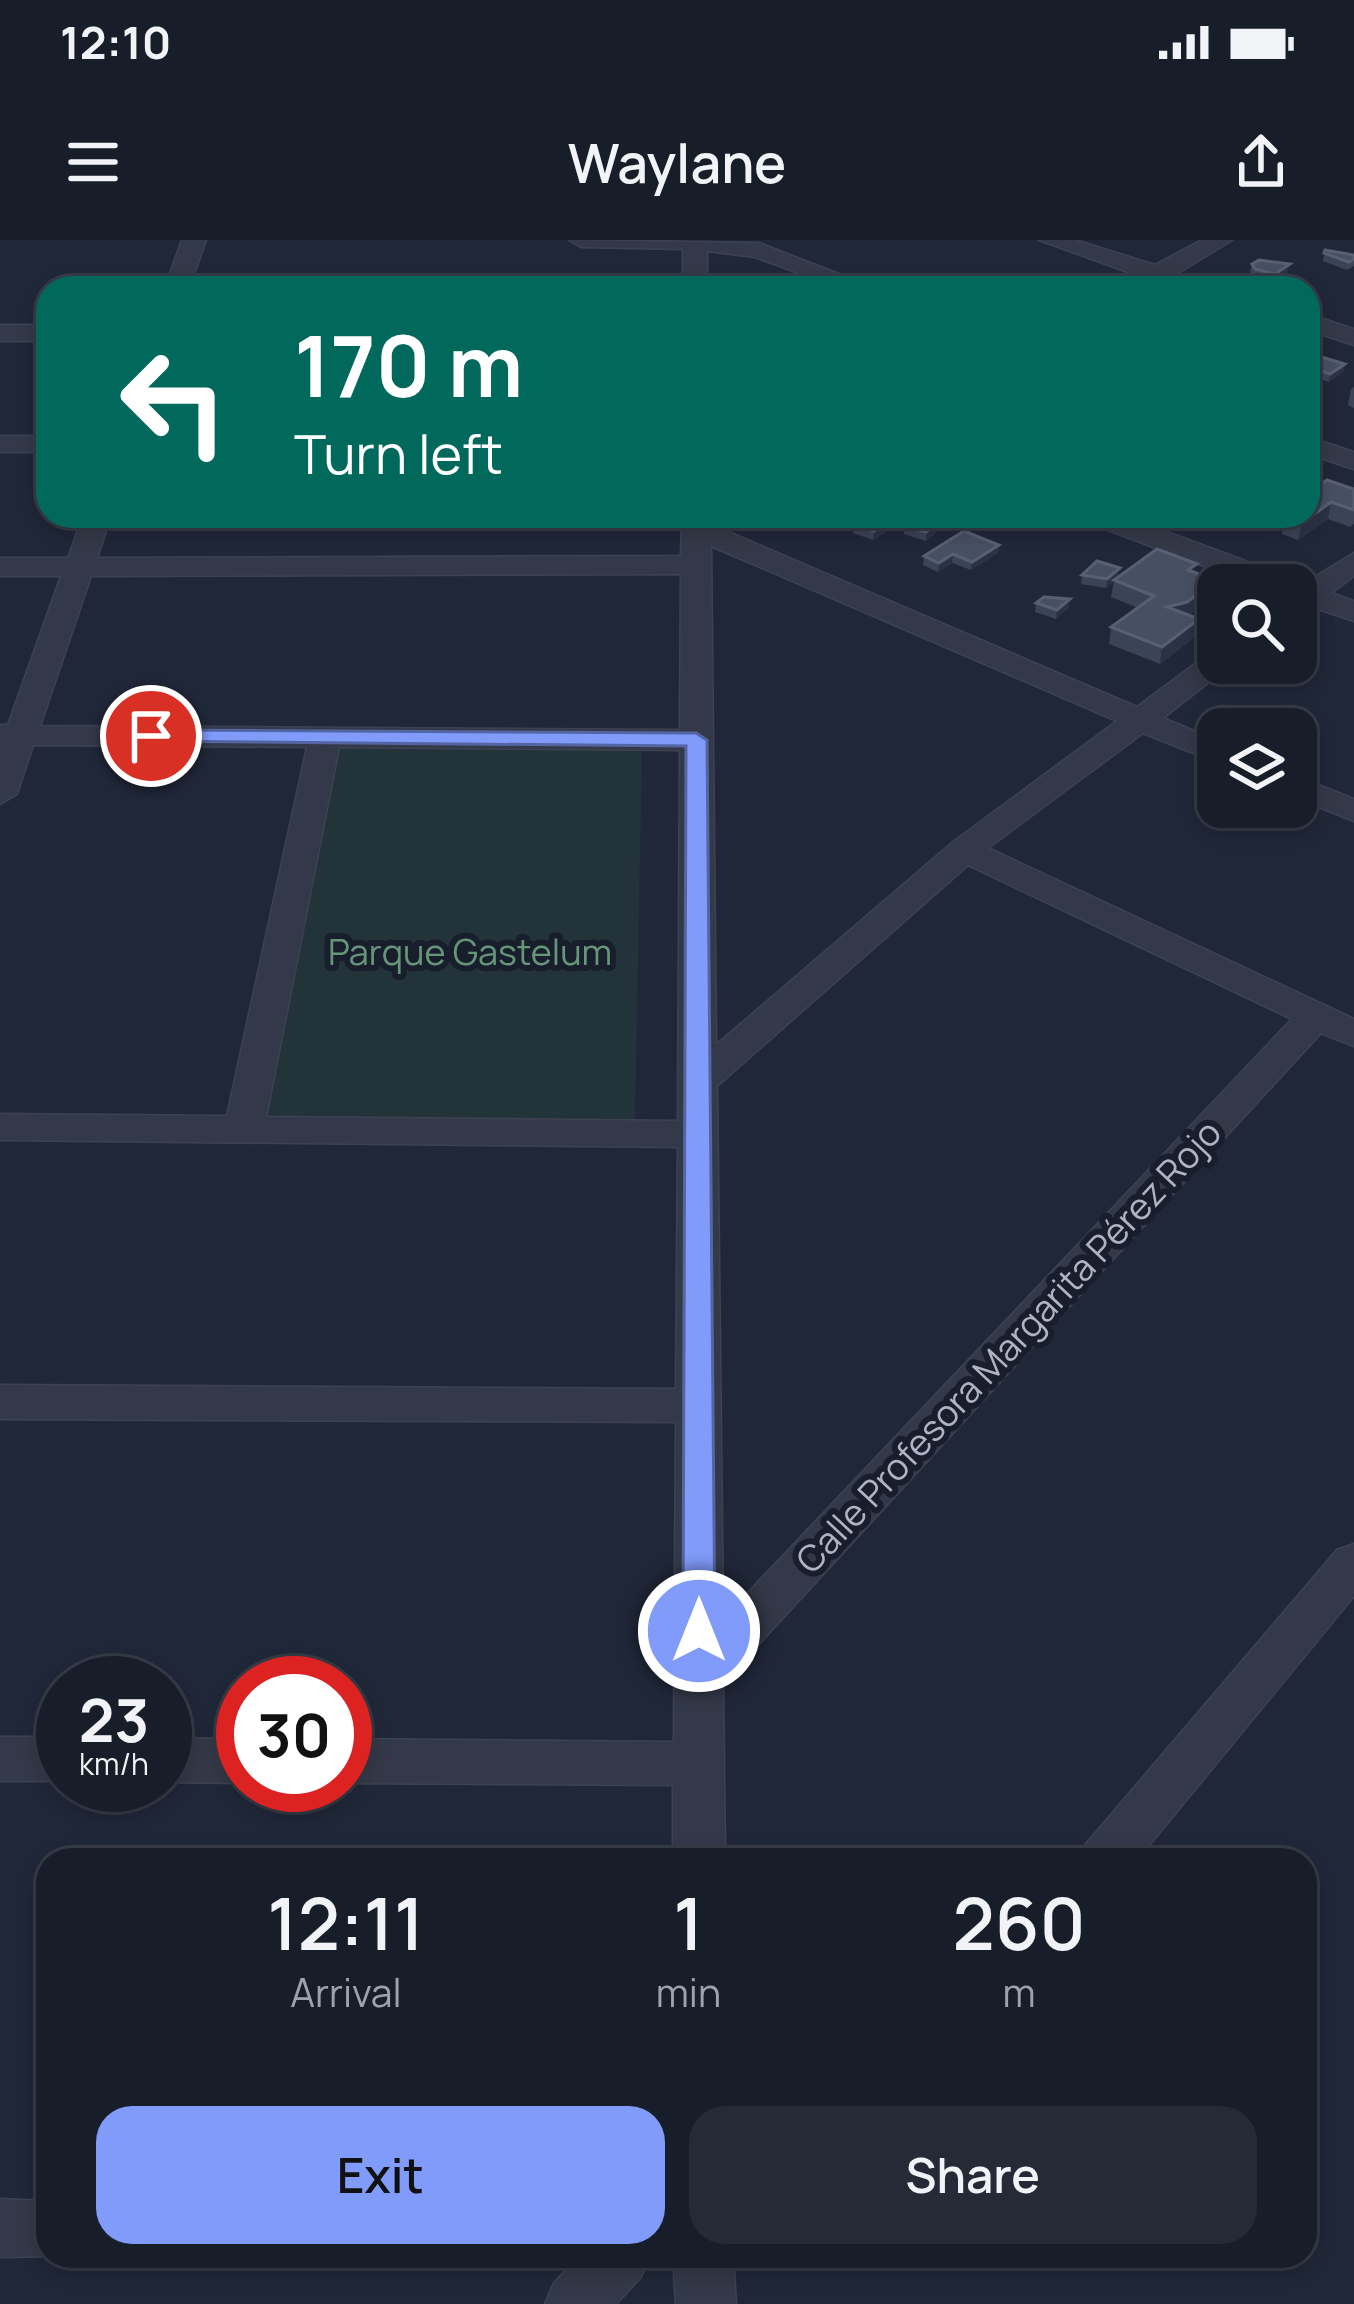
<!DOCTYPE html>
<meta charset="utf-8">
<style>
:root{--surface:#181d2a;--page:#252a36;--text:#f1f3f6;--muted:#9fa2a8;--line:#363b47;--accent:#809bf9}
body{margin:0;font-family:Manrope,sans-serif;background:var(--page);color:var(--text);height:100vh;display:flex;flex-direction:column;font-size:45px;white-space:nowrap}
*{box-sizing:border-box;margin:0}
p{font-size:39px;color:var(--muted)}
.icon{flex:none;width:66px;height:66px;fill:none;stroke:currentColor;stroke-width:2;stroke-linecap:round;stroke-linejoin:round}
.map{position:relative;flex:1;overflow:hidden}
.drawer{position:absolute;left:36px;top:1608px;width:1281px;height:420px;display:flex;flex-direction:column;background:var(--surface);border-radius:36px;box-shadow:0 6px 18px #0003,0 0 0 3px var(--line)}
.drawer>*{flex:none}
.hud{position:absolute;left:36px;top:36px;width:1284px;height:252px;border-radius:36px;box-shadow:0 6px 18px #0003,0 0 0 3px var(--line);background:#00695c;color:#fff;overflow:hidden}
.tools{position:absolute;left:1197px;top:324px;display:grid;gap:24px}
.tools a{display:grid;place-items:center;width:120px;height:120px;border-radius:24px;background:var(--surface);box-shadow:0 6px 18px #0003,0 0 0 3px var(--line);font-size:60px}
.speed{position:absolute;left:36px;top:1416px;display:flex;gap:24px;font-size:60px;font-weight:700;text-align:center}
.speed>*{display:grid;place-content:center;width:156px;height:156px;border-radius:50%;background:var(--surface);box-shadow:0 6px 18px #0003,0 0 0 3px var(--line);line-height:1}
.speed small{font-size:30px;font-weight:400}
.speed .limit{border:18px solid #d22;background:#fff;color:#111}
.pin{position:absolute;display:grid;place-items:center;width:102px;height:102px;color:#fff;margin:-51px;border:6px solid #fff;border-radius:50%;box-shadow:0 3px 12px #0007}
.me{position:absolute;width:132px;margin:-66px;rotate:0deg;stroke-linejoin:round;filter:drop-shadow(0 0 9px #0008)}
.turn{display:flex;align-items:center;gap:42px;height:252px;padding:0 60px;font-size:54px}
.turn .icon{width:156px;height:156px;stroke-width:2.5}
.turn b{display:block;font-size:84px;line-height:102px}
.eta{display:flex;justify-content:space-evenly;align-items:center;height:204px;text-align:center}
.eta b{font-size:72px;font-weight:600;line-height:84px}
.cta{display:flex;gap:24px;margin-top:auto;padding:24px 60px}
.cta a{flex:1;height:138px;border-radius:36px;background:var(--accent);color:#111;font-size:48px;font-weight:600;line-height:138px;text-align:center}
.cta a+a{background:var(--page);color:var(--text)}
.status{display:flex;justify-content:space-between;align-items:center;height:84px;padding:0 60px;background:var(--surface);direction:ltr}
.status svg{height:33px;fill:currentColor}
header{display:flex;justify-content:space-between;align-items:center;height:156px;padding:0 60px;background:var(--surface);font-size:54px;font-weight:600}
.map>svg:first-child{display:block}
.green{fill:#223339}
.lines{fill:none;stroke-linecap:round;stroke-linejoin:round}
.minor-casing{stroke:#3d4252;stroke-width:3}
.minor{fill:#343949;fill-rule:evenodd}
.wall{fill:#3b4357}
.shaded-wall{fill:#2b3246}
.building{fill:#474f63;stroke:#575f72;stroke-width:3}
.route{fill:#809bf9;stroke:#5365a2;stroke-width:3}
.labels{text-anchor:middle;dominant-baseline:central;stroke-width:12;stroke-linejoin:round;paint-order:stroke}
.park-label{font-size:36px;fill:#669678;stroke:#191e2d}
.street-label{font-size:36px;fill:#aeb4c5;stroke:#191e2d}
</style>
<div class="status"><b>12:10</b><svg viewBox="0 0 49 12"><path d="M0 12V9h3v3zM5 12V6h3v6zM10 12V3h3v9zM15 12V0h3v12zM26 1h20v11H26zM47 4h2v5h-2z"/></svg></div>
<header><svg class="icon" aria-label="menu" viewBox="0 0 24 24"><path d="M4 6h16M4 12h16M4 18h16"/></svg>Waylane<svg class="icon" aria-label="share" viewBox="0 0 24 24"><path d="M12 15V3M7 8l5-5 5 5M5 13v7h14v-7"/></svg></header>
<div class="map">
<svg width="1354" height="2064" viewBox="0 0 1354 2064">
<rect width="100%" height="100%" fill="#202738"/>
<polygon class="green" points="340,505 642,511 635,881 262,877"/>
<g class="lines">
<defs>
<g id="minor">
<polygon points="182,0 206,0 189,48 165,48"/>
<polygon points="569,0 759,3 875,48 840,48 755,17 707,11 707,48 683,48 683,9 581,7"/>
<polygon points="1039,0 1075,0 1155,25 1202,0 1232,0 1178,33 1213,48 1176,48 1159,43 1133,47 1130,42 1136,35"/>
<polygon points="1308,74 1354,89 1354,105 1308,90"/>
<rect x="0" y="85" width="48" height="16"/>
<rect x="0" y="196" width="48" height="16"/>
<polygon points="1308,197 1354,212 1354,229 1308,214"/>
<path d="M83,276H111L97,318L681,316L682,276H710V284L1137,467L1207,415L1218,413V423H1233L1163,478L1218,501V523L1143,493L988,608L1354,779V806L1321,793L723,1443L725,1620H673V1545L345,1543V1499L674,1502L676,1182L0,1179V1145L676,1149L678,907L0,900V874L227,876L307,507L33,505L17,554L0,564V485H8L61,336H0V318H68ZM711,306L1117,481L952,603L716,805ZM681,334L680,490L40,486L91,336ZM339,507L680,510L678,881L266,877ZM968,625L1292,779L723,1379L717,846Z"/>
<polygon points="1083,276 1124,276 1305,343 1354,313 1354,336 1331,353 1354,361 1354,381 1312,367 1296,373 1296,345 1254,345 1087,282"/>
<polygon points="1296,536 1354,559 1354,581 1296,558"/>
<polygon points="1354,1304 1354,1356 1137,1620 1079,1620 1086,1604 1337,1310"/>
<rect x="0" y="1497" width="63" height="44"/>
<polygon points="165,1498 243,1499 243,1543 165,1542"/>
<polygon points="0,1959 48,1961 48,2016 56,2016 0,2017"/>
<polygon points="579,2016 650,2016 641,2037 616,2064 545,2064 554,2043"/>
<polygon points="673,2016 733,2016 736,2064 676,2064"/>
</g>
</defs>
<use href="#minor" class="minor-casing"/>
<use href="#minor" class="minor"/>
</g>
<g class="wall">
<polygon points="1325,10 1354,15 1354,26 1347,30 1323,21"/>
<polygon points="1252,24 1288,32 1273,42 1253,37 1250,32"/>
<polygon points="1308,113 1345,124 1343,132 1329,142 1308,135"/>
<polygon points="1354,147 1354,168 1348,165 1351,149"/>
<polygon points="1354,249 1354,284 1350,287 1328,279 1298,300 1282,294 1283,286 1271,281 1272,276 1308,276"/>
<polygon points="773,276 803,276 793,283"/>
<polygon points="907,278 873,300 853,293 853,284"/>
<polygon points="940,281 939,290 926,301 904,294 905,286"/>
<polygon points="999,305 998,313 971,330 952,323 938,332 923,325 924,316"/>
<polygon points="1195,333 1213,358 1189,375 1196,396 1160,424 1109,404 1111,387 1138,368 1111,357 1114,341 1106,348 1081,344 1082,335 1118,337"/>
<polygon points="1036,363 1069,367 1056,379 1035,372"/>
</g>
<g class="shaded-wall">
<polygon points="1290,24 1288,32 1273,42 1275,34"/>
<polygon points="1318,89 1316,97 1308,104 1308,97"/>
<polygon points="1345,124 1343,132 1329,142 1330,134"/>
<polygon points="1319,159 1318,167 1308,174 1308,166"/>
<polygon points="1331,262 1328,279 1298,300 1302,283"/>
<polygon points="897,276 907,276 907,278 873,300 874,291"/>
<polygon points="940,281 939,290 926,301 926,292"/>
<polygon points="999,305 998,313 971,330 972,322"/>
<polygon points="953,314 952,323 938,332 939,323"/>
<polygon points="1120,328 1118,337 1106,348 1107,339"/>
<polygon points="1216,340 1213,358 1184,379 1167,367"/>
<polygon points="1070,359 1069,367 1056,379 1057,370"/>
<polygon points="1199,379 1196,396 1160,424 1162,407"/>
</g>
<g class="building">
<polygon points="1325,10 1354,15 1354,19 1349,22 1324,13"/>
<polygon points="1259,20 1290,24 1275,34 1255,29 1252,24"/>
<polygon points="1308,85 1318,89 1308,97"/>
<polygon points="1308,113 1345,124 1330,134 1308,126"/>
<polygon points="1308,155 1319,159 1308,166"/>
<polygon points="1327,240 1354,249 1354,270 1331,262 1302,283 1286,278 1286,276 1308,276 1308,253"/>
<polygon points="865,276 897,276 874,291 853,284"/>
<polygon points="921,276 931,276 940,281 926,292 905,286"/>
<polygon points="964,291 999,305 972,322 953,314 939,323 924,316"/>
<polygon points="1157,309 1197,324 1188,330 1216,340 1187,362 1167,367 1199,379 1162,407 1111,387 1154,356 1114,340"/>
<polygon points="1097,321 1120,328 1107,339 1082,335"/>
<polygon points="1044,357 1070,359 1057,370 1036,363"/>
</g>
<polygon class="route" points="151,490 696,493 707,500 715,1391 710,1400 699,1404 688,1400 683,1391 686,506 144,501 141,496"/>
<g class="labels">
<g class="park-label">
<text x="470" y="711">Parque Gastelum</text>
</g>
<g class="street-label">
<text transform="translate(1008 1106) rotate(-47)">Calle Profesora Margarita Pérez Rojo</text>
</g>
</g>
</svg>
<div class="tools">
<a><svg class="icon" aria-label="search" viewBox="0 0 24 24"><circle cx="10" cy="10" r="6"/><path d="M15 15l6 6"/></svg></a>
<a><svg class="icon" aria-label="layers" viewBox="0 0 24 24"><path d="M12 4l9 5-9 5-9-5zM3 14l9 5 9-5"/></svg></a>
</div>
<div class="speed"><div>23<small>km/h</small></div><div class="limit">30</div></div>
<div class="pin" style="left:151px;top:496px;background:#d93025"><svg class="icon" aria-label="arrive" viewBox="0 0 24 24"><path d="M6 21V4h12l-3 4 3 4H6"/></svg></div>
<svg class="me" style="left:699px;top:1391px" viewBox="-20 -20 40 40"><circle r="17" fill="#809bf9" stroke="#fff" stroke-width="3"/><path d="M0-11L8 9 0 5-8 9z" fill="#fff"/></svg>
<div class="hud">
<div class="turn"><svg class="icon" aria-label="left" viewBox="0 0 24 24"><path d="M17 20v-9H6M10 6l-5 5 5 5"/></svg><div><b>170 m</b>Turn left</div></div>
</div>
<section class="drawer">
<div class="eta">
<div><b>12:11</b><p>Arrival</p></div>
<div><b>1</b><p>min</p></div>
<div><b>260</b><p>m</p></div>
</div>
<div class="cta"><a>Exit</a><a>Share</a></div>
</section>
</div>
